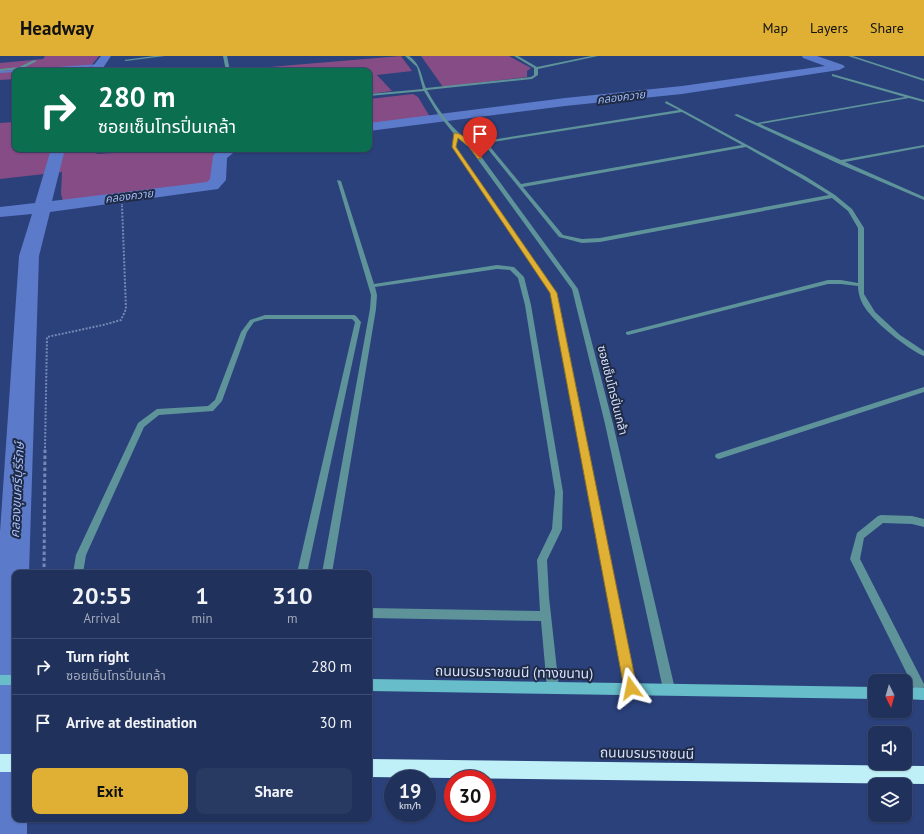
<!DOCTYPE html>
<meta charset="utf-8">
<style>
:root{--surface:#20315c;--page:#283962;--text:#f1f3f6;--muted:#a2a9bb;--line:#3d4c72;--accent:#dfb034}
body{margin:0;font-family:"PT Sans","Noto Sans Thai",sans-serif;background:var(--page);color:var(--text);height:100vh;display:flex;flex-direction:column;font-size:15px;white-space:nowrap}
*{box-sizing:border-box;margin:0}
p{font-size:13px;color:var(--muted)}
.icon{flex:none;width:22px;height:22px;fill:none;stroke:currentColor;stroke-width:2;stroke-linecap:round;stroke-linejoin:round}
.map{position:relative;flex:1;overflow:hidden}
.panel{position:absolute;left:12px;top:514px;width:360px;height:252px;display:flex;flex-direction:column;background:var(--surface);border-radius:8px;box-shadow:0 1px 3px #0004,0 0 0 1px var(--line)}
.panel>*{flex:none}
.top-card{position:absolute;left:12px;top:12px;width:360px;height:84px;border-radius:8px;box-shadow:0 1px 3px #0004,0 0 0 1px var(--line);background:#0b6e4f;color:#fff;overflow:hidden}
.needle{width:26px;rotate:175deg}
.controls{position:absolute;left:868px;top:618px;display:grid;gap:8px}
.controls a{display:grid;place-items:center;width:44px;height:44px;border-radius:8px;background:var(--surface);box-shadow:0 1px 3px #0004,0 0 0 1px var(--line);font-size:20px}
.speed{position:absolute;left:384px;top:714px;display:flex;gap:8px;font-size:20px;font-weight:700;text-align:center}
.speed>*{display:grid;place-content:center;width:52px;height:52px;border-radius:50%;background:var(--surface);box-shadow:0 1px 3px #0004,0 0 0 1px var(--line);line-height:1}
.speed small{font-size:10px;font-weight:400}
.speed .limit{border:6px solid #d22;background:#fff;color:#111}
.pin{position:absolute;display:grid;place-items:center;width:34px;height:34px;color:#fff;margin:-41px -17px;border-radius:50% 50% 50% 0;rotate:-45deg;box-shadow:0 0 4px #0007}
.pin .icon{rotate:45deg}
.me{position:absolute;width:44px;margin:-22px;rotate:348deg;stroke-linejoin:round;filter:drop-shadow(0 0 3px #0008)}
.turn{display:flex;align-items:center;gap:14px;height:84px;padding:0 20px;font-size:18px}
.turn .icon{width:52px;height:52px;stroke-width:2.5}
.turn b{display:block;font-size:28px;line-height:34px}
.eta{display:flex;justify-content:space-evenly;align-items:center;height:68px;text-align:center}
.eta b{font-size:24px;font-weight:700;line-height:28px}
.button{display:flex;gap:8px;margin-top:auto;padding:8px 20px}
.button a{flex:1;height:46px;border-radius:8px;background:var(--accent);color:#111;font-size:16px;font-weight:700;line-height:46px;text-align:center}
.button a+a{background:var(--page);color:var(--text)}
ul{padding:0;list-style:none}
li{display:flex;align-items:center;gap:12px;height:56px;padding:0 20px;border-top:1px solid var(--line)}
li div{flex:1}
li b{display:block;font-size:15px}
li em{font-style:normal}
header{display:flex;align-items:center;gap:24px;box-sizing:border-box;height:56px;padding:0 20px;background:var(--accent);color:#111}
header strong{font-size:19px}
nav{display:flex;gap:22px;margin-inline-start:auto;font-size:14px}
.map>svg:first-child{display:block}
.green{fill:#854c85}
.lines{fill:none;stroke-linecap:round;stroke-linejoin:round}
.stream{fill:#5c7aca;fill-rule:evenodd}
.canal{fill:#5c7aca;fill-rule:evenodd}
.path-far2{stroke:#7687b4;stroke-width:1.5;stroke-dasharray:1.5 1;stroke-linecap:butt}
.path-far1{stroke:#7687b4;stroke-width:2;stroke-dasharray:2 1.5;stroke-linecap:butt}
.path{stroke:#7687b4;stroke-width:3;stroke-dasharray:3.5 2.5;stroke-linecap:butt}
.lane{fill:#5e939a;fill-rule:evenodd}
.street{fill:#5e939a;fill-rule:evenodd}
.secondary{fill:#67beca;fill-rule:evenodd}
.highway{fill:#bff0f7;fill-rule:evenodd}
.route{fill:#dfb034;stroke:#917222}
.labels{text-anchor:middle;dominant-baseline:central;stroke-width:4;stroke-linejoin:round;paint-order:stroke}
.far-water-label{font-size:11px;font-style:italic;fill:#a4bffd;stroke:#1f2a45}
.street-label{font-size:12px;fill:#d4e0fc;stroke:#1f2a45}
.water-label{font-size:13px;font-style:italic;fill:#a4bffd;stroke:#1f2a45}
.near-street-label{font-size:14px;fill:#d4e0fc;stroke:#1f2a45}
</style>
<header>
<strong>Headway</strong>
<nav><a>Map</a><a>Layers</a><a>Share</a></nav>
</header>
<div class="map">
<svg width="924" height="778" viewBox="0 0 924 778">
<rect width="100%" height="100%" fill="#2b417b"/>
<g class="green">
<polygon points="45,0 99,0 90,11 36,15 15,15 15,23 0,24 0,7 43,3"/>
<polygon points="401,0 412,15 377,19 392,35 369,38 369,15 234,14"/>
<polygon points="421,0 509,0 531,12 527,15 527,21 443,31"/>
<polygon points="413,38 418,41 430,61 369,69 369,43"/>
<polygon points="15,66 15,93 93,93 97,98 178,93 215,94 213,122 204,129 63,145 61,138 62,116 0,123 0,67"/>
</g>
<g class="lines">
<polygon class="stream" points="100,8 101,10 0,17 0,15"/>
<g class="canal">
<polygon points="101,0 111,0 101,15 89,15"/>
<polygon points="802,0 817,0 843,9 845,11 839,14 682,38 565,50 369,75 369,67 565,42 682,30 825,10 803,2"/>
<path d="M51,93H65L52,145L207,126L210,123L213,100C219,91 228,93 238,93L227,102L226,124L218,133L50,156L39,200L29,517H15V763H27V778H0V476L19,200L32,158L0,161V151L35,147Z"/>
</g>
<polyline class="path-far2" points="122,148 122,151"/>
<polyline class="path-far1" points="45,392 47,281 103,269 121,264 126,253 122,150"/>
<polyline class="path" points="44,517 45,391"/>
<g class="lane">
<polygon points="337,124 341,125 374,228 497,209 514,211 524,221 531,249 563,436 562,473 547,504 549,541 559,632 557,636 553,638 549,636 547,632 541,565 369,562 369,552 540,555 537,504 552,473 555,436 525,249 518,222 510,214 497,213 375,231 377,239 376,253 332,517 322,517 370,253 371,239"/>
<polygon points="265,259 354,259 356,260 361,266 307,517 297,517 355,266 352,263 265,263 254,266 247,276 222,345 213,355 159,359 144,371 86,499 83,517 73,517 76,499 138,367 157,353 208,350 215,344 241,276 250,264"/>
</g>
<g class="street">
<polygon points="154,0 165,0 126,5 124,4"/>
<polygon points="223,0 227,0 230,15 226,15"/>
<path d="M405,0H409C421,8 421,20 426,32L531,21L534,19V12L514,0H518L537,11L591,0H598L538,13V19L532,23L427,34C438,55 453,74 472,88L578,233L613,368L675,633L673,637L669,639L665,637L663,633L605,368L572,233L468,90L458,82L456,91L557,237L637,632L635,636L631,638L627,636L625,632L551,237L452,91L454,78L438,58L424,35L369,40V38L423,33L417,11Z"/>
<polygon points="848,0 853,0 924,23 924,25"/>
<polygon points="34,4 37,5 21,13 0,15 0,13 19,11"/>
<polygon points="832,18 924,44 924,46 909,42 760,68 841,104 924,89 924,91 845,106 924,141 924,144 837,107 734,59 737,58 757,67 905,41 832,20"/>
<path d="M666,45L805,120L835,139L852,153L864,172V238L875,256L900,279L924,295V300C912,296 878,269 870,258C863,251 858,240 858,230L841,228H828L628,279L626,278V276L828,224H841L858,227V172L848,155L832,142L600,186L582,187L559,181L487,92L489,85L491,84L679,54L665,47ZM682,56L742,89L521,128L491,92L493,86ZM746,91L801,122L829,139L600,182L582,183L563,179L523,131Z"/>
<polygon points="924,331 924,336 719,403 716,402 715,400 716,398"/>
<polygon points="881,459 912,460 924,463 924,471 912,468 883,467 864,482 860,503 924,628 923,644 919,642 850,503 857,477 878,460"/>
</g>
<g class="secondary">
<rect x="0" y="619" width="15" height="10"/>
<polygon points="369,623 875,631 875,643 369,635"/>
<polygon points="905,631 924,632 924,644 905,643"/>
</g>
<g class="highway">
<rect x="0" y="698" width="15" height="18"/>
<polygon points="369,703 924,710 924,728 369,721"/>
</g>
</g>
<path class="route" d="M454,77C466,77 476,94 482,102L478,103L469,91L458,82L456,91L557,237L637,632L635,637L631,638L626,637L624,632L550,237L452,91Z"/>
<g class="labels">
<g class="far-water-label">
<text transform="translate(621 41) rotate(-7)">คลองควาย</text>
<text transform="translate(129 140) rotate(-7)">คลองควาย</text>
</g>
<g class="street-label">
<text transform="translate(613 334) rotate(76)">ซอยเซ็นโทรปิ่นเกล้า</text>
</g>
<g class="water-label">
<text transform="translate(17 434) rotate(-87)">คลองขุนศรีบุรีรักษ์</text>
</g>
<g class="near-street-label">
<text transform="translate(514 616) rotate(1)">ถนนบรมราชชนนี (ทางขนาน)</text>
<text transform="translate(647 697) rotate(1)">ถนนบรมราชชนนี</text>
</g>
</g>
</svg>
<div class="controls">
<a><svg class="needle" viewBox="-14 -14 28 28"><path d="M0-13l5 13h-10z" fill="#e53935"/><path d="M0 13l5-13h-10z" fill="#a2a9bb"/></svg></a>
<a><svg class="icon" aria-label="sound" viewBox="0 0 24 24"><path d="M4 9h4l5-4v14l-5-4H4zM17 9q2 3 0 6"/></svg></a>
<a><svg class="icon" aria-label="layers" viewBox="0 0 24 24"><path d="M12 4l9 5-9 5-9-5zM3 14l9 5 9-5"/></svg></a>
</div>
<div class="speed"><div>19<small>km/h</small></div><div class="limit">30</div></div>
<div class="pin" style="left:480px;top:102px;background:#d93025"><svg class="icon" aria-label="arrive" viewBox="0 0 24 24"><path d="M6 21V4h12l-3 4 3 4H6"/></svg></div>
<svg class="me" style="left:631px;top:632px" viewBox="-20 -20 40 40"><path d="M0-17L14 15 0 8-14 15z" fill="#dfb034" stroke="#fff" stroke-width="4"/></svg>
<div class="top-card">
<div class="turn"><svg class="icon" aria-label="right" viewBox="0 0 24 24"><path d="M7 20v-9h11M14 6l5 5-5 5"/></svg><div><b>280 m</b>ซอยเซ็นโทรปิ่นเกล้า</div></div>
</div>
<section class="panel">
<div class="eta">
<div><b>20:55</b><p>Arrival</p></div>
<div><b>1</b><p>min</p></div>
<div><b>310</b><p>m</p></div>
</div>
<ul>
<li><svg class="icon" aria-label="right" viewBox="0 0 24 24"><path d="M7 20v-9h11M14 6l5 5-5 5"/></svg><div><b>Turn right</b><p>ซอยเซ็นโทรปิ่นเกล้า</p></div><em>280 m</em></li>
<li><svg class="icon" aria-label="arrive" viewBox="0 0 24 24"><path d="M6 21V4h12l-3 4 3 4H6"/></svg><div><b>Arrive at destination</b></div><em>30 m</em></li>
</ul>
<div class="button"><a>Exit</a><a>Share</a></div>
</section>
</div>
